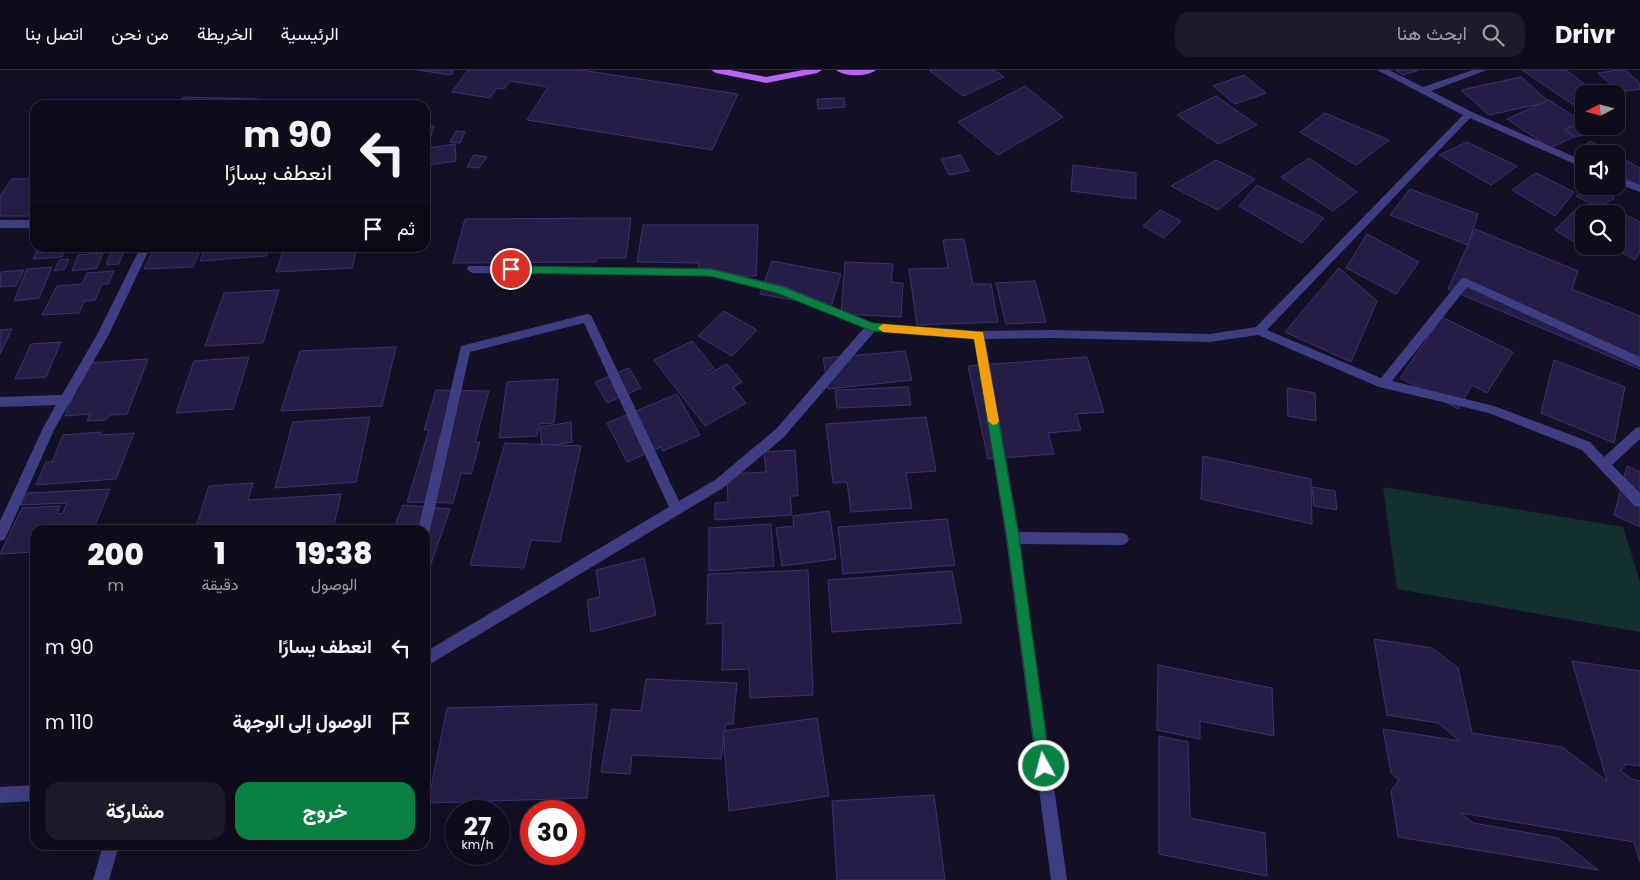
<!DOCTYPE html>
<html lang="ar">
<meta charset="utf-8">
<style>
:root{--surface:#0f0d1c;--page:#1d1b29;--text:#f1f3f6;--muted:#9b9ca3;--line:#2f2d3b;--accent:#0b8043}
body{margin:0;font-family:Poppins,Vazirmatn,sans-serif;background:var(--page);color:var(--text);direction:rtl;height:100vh;display:flex;flex-direction:column;font-size:19px;white-space:nowrap}
*{box-sizing:border-box;margin:0}
p{font-size:16px;color:var(--muted)}
.icon{flex:none;width:28px;height:28px;fill:none;stroke:currentColor;stroke-width:2;stroke-linecap:round;stroke-linejoin:round}
.map{position:relative;flex:1;overflow:hidden;direction:ltr}
.panel{position:absolute;left:30px;top:455px;width:400px;height:325px;display:flex;flex-direction:column;background:var(--surface);border-radius:15px;box-shadow:0 5px 20px #0002,0 0 0 1px var(--line);direction:rtl}
.panel>*{flex:none}
.hud{position:absolute;left:30px;top:30px;width:400px;height:152px;border-radius:15px;box-shadow:0 5px 20px #0002,0 0 0 1px var(--line);direction:rtl;background:#0f0d1c;color:var(--text);overflow:hidden}
.needle{width:32px;rotate:264deg}
.tools{position:absolute;left:1575px;top:15px;display:grid;gap:10px}
.tools a{display:grid;place-items:center;width:50px;height:50px;border-radius:10px;background:var(--surface);box-shadow:0 5px 20px #0002,0 0 0 1px var(--line);font-size:25px}
.speed{position:absolute;left:445px;top:730px;display:flex;gap:10px;font-size:25px;font-weight:700;text-align:center}
.speed>*{display:grid;place-content:center;width:65px;height:65px;border-radius:50%;background:var(--surface);box-shadow:0 5px 20px #0002,0 0 0 1px var(--line);line-height:1}
.speed small{font-size:12px;font-weight:400}
.speed .limit{border:8px solid #d22;background:#fff;color:#111}
.pin{position:absolute;display:grid;place-items:center;width:42px;height:42px;color:#fff;margin:-21px;border:2px solid #fff;border-radius:50%;box-shadow:0 1px 5px #0007}
.me{position:absolute;width:55px;margin:-28px;rotate:353deg;stroke-linejoin:round;filter:drop-shadow(0 0 4px #0008)}
.turn{display:flex;align-items:center;gap:18px;height:105px;padding:0 15px;font-size:22px}
.turn .icon{width:65px;height:65px;stroke-width:2.5}
.turn b{display:block;font-size:35px;line-height:42px}
.then{display:flex;align-items:center;height:48px;padding:0 15px;background:#0003;gap:10px;font-size:19px}
.eta{display:flex;justify-content:space-evenly;align-items:center;height:85px;text-align:center}
.eta b{font-size:30px;font-weight:800;line-height:35px}
.cta{display:flex;gap:10px;margin-top:auto;padding:10px 15px}
.cta a{flex:1;height:58px;border-radius:15px;background:var(--accent);color:#fff;font-size:20px;font-weight:800;line-height:58px;text-align:center}
.cta a+a{background:var(--page);color:var(--text)}
ul{padding:0;list-style:none}
li{display:flex;align-items:center;gap:15px;height:75px;padding:0 15px}
li div{flex:1}
li b{display:block;font-size:19px}
li em{font-style:normal}
header{display:flex;align-items:center;gap:30px;box-sizing:border-box;height:70px;padding:0 25px;background:var(--surface);border-bottom:1px solid var(--line)}
header strong{font-size:24px}
nav{display:flex;gap:28px;margin-inline-start:auto;font-size:18px}
.search{width:350px;height:45px;background:var(--page);display:flex;align-items:center;gap:12px;box-sizing:border-box;padding:0 18px;border-radius:15px;color:var(--muted);font-size:19px}
.map>svg:first-child{display:block}
.green{fill:#14302e}
.building{fill:#251d46;stroke:#3c3171}
.lines{fill:none;stroke-linecap:round;stroke-linejoin:round}
.minor{fill:#3f3e83;fill-rule:evenodd}
.major{fill:#bc64f7;fill-rule:evenodd}
.route{fill:#0b8043;stroke:#07532c}
.slow{fill:#f59e0b}
</style>
<header>
<strong>Drivr</strong>
<div class="search"><svg class="icon" aria-label="search" viewBox="0 0 24 24"><circle cx="10" cy="10" r="6"/><path d="M15 15l6 6"/></svg>ابحث هنا</div>
<nav><a>الرئيسية</a><a>الخريطة</a><a>من نحن</a><a>اتصل بنا</a></nav>
</header>
<div class="map">
<svg width="1640" height="810" viewBox="0 0 1640 810">
<rect width="100%" height="100%" fill="#141126"/>
<polygon class="green" points="1383,417 1623,457 1640,512 1640,562 1397,519"/>
<g class="building">
<polygon points="418,0 454,0 451,5"/>
<polygon points="468,0 581,0 738,24 712,80 527,50 548,17 510,11 504,19 497,18 490,28 452,22"/>
<polygon points="929,0 994,0 1004,7 963,26"/>
<polygon points="1396,0 1419,0 1403,5"/>
<polygon points="1522,0 1566,0 1597,24 1584,24 1584,42"/>
<polygon points="1618,0 1625,0 1640,13 1640,19 1619,22 1598,3"/>
<polygon points="1244,5 1266,23 1235,34 1213,16"/>
<polygon points="1521,7 1549,32 1489,45 1461,20"/>
<polygon points="1025,16 1063,47 998,85 958,52"/>
<polygon points="1216,26 1257,55 1218,74 1177,45"/>
<polygon points="183,27 258,29 255,35 178,35"/>
<polygon points="844,28 845,37 818,39 817,29"/>
<polygon points="1549,30 1581,51 1564,60 1574,67 1550,78 1507,49"/>
<polygon points="1325,43 1389,70 1356,95 1300,62"/>
<polygon points="1582,54 1593,62 1575,67 1565,59"/>
<polygon points="425,56 434,56 425,87"/>
<polygon points="456,61 465,62 460,73 450,72"/>
<polygon points="1590,71 1614,84 1584,84 1584,86 1577,82"/>
<polygon points="1467,72 1517,96 1491,115 1439,85"/>
<polygon points="455,74 456,91 428,95 428,78"/>
<polygon points="474,85 487,87 479,98 467,97"/>
<polygon points="961,85 969,101 949,105 941,89"/>
<polygon points="1616,85 1640,98 1640,116 1616,103"/>
<polygon points="1309,88 1357,122 1333,141 1281,107"/>
<polygon points="1216,90 1255,109 1218,140 1171,116"/>
<polygon points="1073,95 1136,103 1136,129 1071,121"/>
<polygon points="1536,103 1574,122 1555,146 1512,120"/>
<polygon points="12,109 35,109 34,146 0,146 0,126"/>
<polygon points="1257,115 1324,148 1302,173 1239,136"/>
<polygon points="1588,116 1594,116 1615,128 1598,137 1576,126"/>
<polygon points="1410,119 1478,144 1468,175 1390,145"/>
<polygon points="1579,136 1590,144 1584,144 1584,159 1575,172 1555,160"/>
<polygon points="1608,136 1640,152 1640,182 1635,190 1610,176 1616,176 1616,144 1601,144"/>
<polygon points="1160,140 1181,151 1164,168 1143,156"/>
<polygon points="631,148 626,188 597,188 596,192 453,193 465,149"/>
<polygon points="643,155 758,155 756,206 697,206 699,193 637,192"/>
<polygon points="1475,159 1578,201 1572,219 1640,246 1640,299 1448,219"/>
<polygon points="1367,164 1419,192 1396,224 1346,198"/>
<polygon points="964,169 973,214 991,214 998,252 917,255 909,199 948,198 943,170"/>
<polygon points="38,178 66,178 62,187 33,189"/>
<polygon points="125,178 119,194 106,195 112,179"/>
<polygon points="154,178 201,178 193,197 144,199"/>
<polygon points="205,178 268,178 266,186 200,191"/>
<polygon points="284,178 357,178 352,198 276,202"/>
<polygon points="103,183 97,198 72,201 78,185"/>
<polygon points="69,189 65,199 54,201 59,190"/>
<polygon points="772,191 841,204 831,237 760,224"/>
<polygon points="845,192 893,194 891,212 903,213 901,247 841,244"/>
<polygon points="52,197 39,228 14,231 27,199"/>
<polygon points="1339,198 1377,231 1351,292 1285,262"/>
<polygon points="24,200 16,216 0,217 1,202"/>
<polygon points="114,201 108,214 102,214 95,230 84,231 79,243 42,245 57,216 82,214 87,203"/>
<polygon points="1035,211 1046,252 1006,254 996,213"/>
<polygon points="279,220 263,273 205,276 224,223"/>
<polygon points="724,241 757,260 732,286 698,266"/>
<polygon points="1442,247 1513,282 1487,323 1472,315 1458,339 1400,308"/>
<polygon points="12,259 0,284 0,260"/>
<polygon points="692,271 714,298 705,303 706,305 727,294 742,312 733,317 746,333 705,356 654,290"/>
<polygon points="61,272 46,307 15,309 31,274"/>
<polygon points="396,277 382,336 281,341 300,281"/>
<polygon points="905,281 912,310 828,319 823,288"/>
<polygon points="249,287 233,339 176,343 194,291"/>
<polygon points="1087,287 1104,342 1076,344 1081,360 1048,363 1054,384 988,389 968,296"/>
<polygon points="148,289 127,344 110,345 106,350 87,351 90,344 65,346 87,293"/>
<polygon points="1554,290 1625,317 1614,373 1541,343"/>
<polygon points="629,298 641,318 607,333 595,312"/>
<polygon points="558,309 554,353 539,354 537,366 499,368 507,312"/>
<polygon points="908,317 911,335 837,338 835,320"/>
<polygon points="1287,318 1315,323 1316,351 1288,346"/>
<polygon points="436,320 489,321 475,372 480,372 471,404 461,403 453,433 407,432 429,360 424,360"/>
<polygon points="677,324 700,365 663,381 661,377 627,392 607,353"/>
<polygon points="370,347 356,412 275,418 293,352"/>
<polygon points="926,347 936,401 906,403 912,438 851,442 847,412 833,413 826,354"/>
<polygon points="571,352 572,372 542,377 540,357"/>
<polygon points="101,362 100,365 134,363 116,409 36,415 46,392 52,392 63,365"/>
<polygon points="505,373 581,376 560,472 531,470 524,498 470,495"/>
<polygon points="795,380 798,426 790,426 792,445 715,450 715,433 728,432 727,404 766,402 764,382"/>
<polygon points="1203,386 1311,409 1312,454 1201,429"/>
<polygon points="1627,396 1640,402 1640,457 1614,445"/>
<polygon points="253,413 248,430 341,424 333,460 195,460 209,416"/>
<polygon points="1312,417 1335,421 1337,440 1314,436"/>
<polygon points="110,419 93,460 35,460 35,482 0,484 22,438 60,436 57,444 63,443 67,433 21,435 27,423"/>
<polygon points="403,435 450,439 431,494 425,494 425,460 393,460"/>
<polygon points="829,441 836,489 782,496 776,458 794,456 793,446"/>
<polygon points="947,449 955,495 843,504 838,457"/>
<polygon points="771,454 774,496 709,501 709,458"/>
<polygon points="644,488 656,545 591,562 587,530 600,527 596,500"/>
<polygon points="808,500 813,625 750,628 749,599 722,600 723,553 707,554 708,504"/>
<polygon points="952,501 962,553 832,562 828,510"/>
<polygon points="1374,569 1432,578 1458,598 1472,663 1562,677 1607,711 1572,591 1640,601 1640,696 1626,694 1621,701 1632,709 1640,711 1640,792 1634,772 1461,743 1473,753 1558,768 1598,800 1398,767 1391,721 1399,710 1391,703 1383,659 1460,671 1438,653 1387,645"/>
<polygon points="1158,595 1272,618 1274,666 1200,651 1200,669 1157,660"/>
<polygon points="646,609 737,613 733,654 726,654 721,689 632,685 630,704 601,702 612,639 641,641"/>
<polygon points="597,634 587,728 428,733 447,638"/>
<polygon points="817,648 829,726 729,741 723,661"/>
<polygon points="1159,666 1188,672 1190,748 1265,763 1267,806 1159,784"/>
<polygon points="934,725 945,810 837,810 832,731"/>
</g>
<g class="lines">
<g class="minor">
<polygon points="1377,0 1389,0 1423,17 1473,0 1487,0 1431,21 1472,42 1584,91 1584,98 1470,48 1267,260 1381,308 1461,209 1465,208 1640,287 1640,297 1467,217 1392,311 1494,336 1590,372 1604,387 1636,358 1640,357 1640,369 1612,395 1640,423 1640,437 1635,436 1582,380 1489,343 1379,317 1258,265 1210,272 1053,268 985,269 1019,462 1122,463 1127,465 1129,469 1127,473 1122,475 1020,474 1067,810 1051,810 1006,468 974,269 875,261 784,367 723,418 425,597 425,582 669,437 584,253 470,282 430,460 429,464 425,465 425,460 418,460 461,276 587,244 591,245 679,431 715,410 776,359 864,258 778,222 710,206 472,203 467,199 468,196 710,198 784,216 873,253 979,261 1053,260 1210,264 1256,257 1463,45"/>
<polygon points="1616,106 1640,115 1640,122 1616,113"/>
<rect x="0" y="150" width="35" height="8"/>
<polygon points="140,178 150,178 109,264 54,360 5,469 0,471 0,451 43,358 56,335 0,337 0,327 62,325 98,263"/>
<polygon points="35,715 35,731 0,733 0,717"/>
<polygon points="103,775 119,775 109,810 93,810"/>
</g>
<g class="major">
<polygon points="711,0 730,0 766,7 803,0 822,0 817,3 766,13 716,3"/>
<path d="M836,0H876C867,7 845,7 836,0Z"/>
</g>
</g>
<polygon class="route" points="511,196 710,199 783,217 873,253 983,262 1019,468 1050,696 1048,701 1044,703 1039,701 1037,696 1007,468 974,269 872,261 777,223 710,206 511,203 506,199"/>
<polygon class="slow" points="883,254 983,262 999,351 997,354 993,355 988,351 974,269 883,262 878,258"/>
</svg>
<div class="tools">
<a><svg class="needle" viewBox="-14 -14 28 28"><path d="M0-13l5 13h-10z" fill="#e53935"/><path d="M0 13l5-13h-10z" fill="#9b9ca3"/></svg></a>
<a><svg class="icon" aria-label="sound" viewBox="0 0 24 24"><path d="M4 9h4l5-4v14l-5-4H4zM17 9q2 3 0 6"/></svg></a>
<a><svg class="icon" aria-label="search" viewBox="0 0 24 24"><circle cx="10" cy="10" r="6"/><path d="M15 15l6 6"/></svg></a>
</div>
<div class="speed"><div>27<small>km/h</small></div><div class="limit">30</div></div>
<div class="pin" style="left:511px;top:199px;background:#d93025"><svg class="icon" aria-label="arrive" viewBox="0 0 24 24"><path d="M6 21V4h12l-3 4 3 4H6"/></svg></div>
<svg class="me" style="left:1044px;top:696px" viewBox="-20 -20 40 40"><circle r="17" fill="#0b8043" stroke="#fff" stroke-width="3"/><path d="M0-11L8 9 0 5-8 9z" fill="#fff"/></svg>
<div class="hud">
<div class="turn"><svg class="icon" aria-label="left" viewBox="0 0 24 24"><path d="M17 20v-9H6M10 6l-5 5 5 5"/></svg><div><b>90 m</b>انعطف يسارًا</div></div>
<div class="then">ثم<svg class="icon" aria-label="arrive" viewBox="0 0 24 24"><path d="M6 21V4h12l-3 4 3 4H6"/></svg></div>
</div>
<section class="panel">
<div class="eta">
<div><b>19:38</b><p>الوصول</p></div>
<div><b>1</b><p>دقيقة</p></div>
<div><b>200</b><p>m</p></div>
</div>
<ul>
<li><svg class="icon" aria-label="left" viewBox="0 0 24 24"><path d="M17 20v-9H6M10 6l-5 5 5 5"/></svg><div><b>انعطف يسارًا</b></div><em>90 m</em></li>
<li><svg class="icon" aria-label="arrive" viewBox="0 0 24 24"><path d="M6 21V4h12l-3 4 3 4H6"/></svg><div><b>الوصول إلى الوجهة</b></div><em>110 m</em></li>
</ul>
<div class="cta"><a>خروج</a><a>مشاركة</a></div>
</section>
</div>
